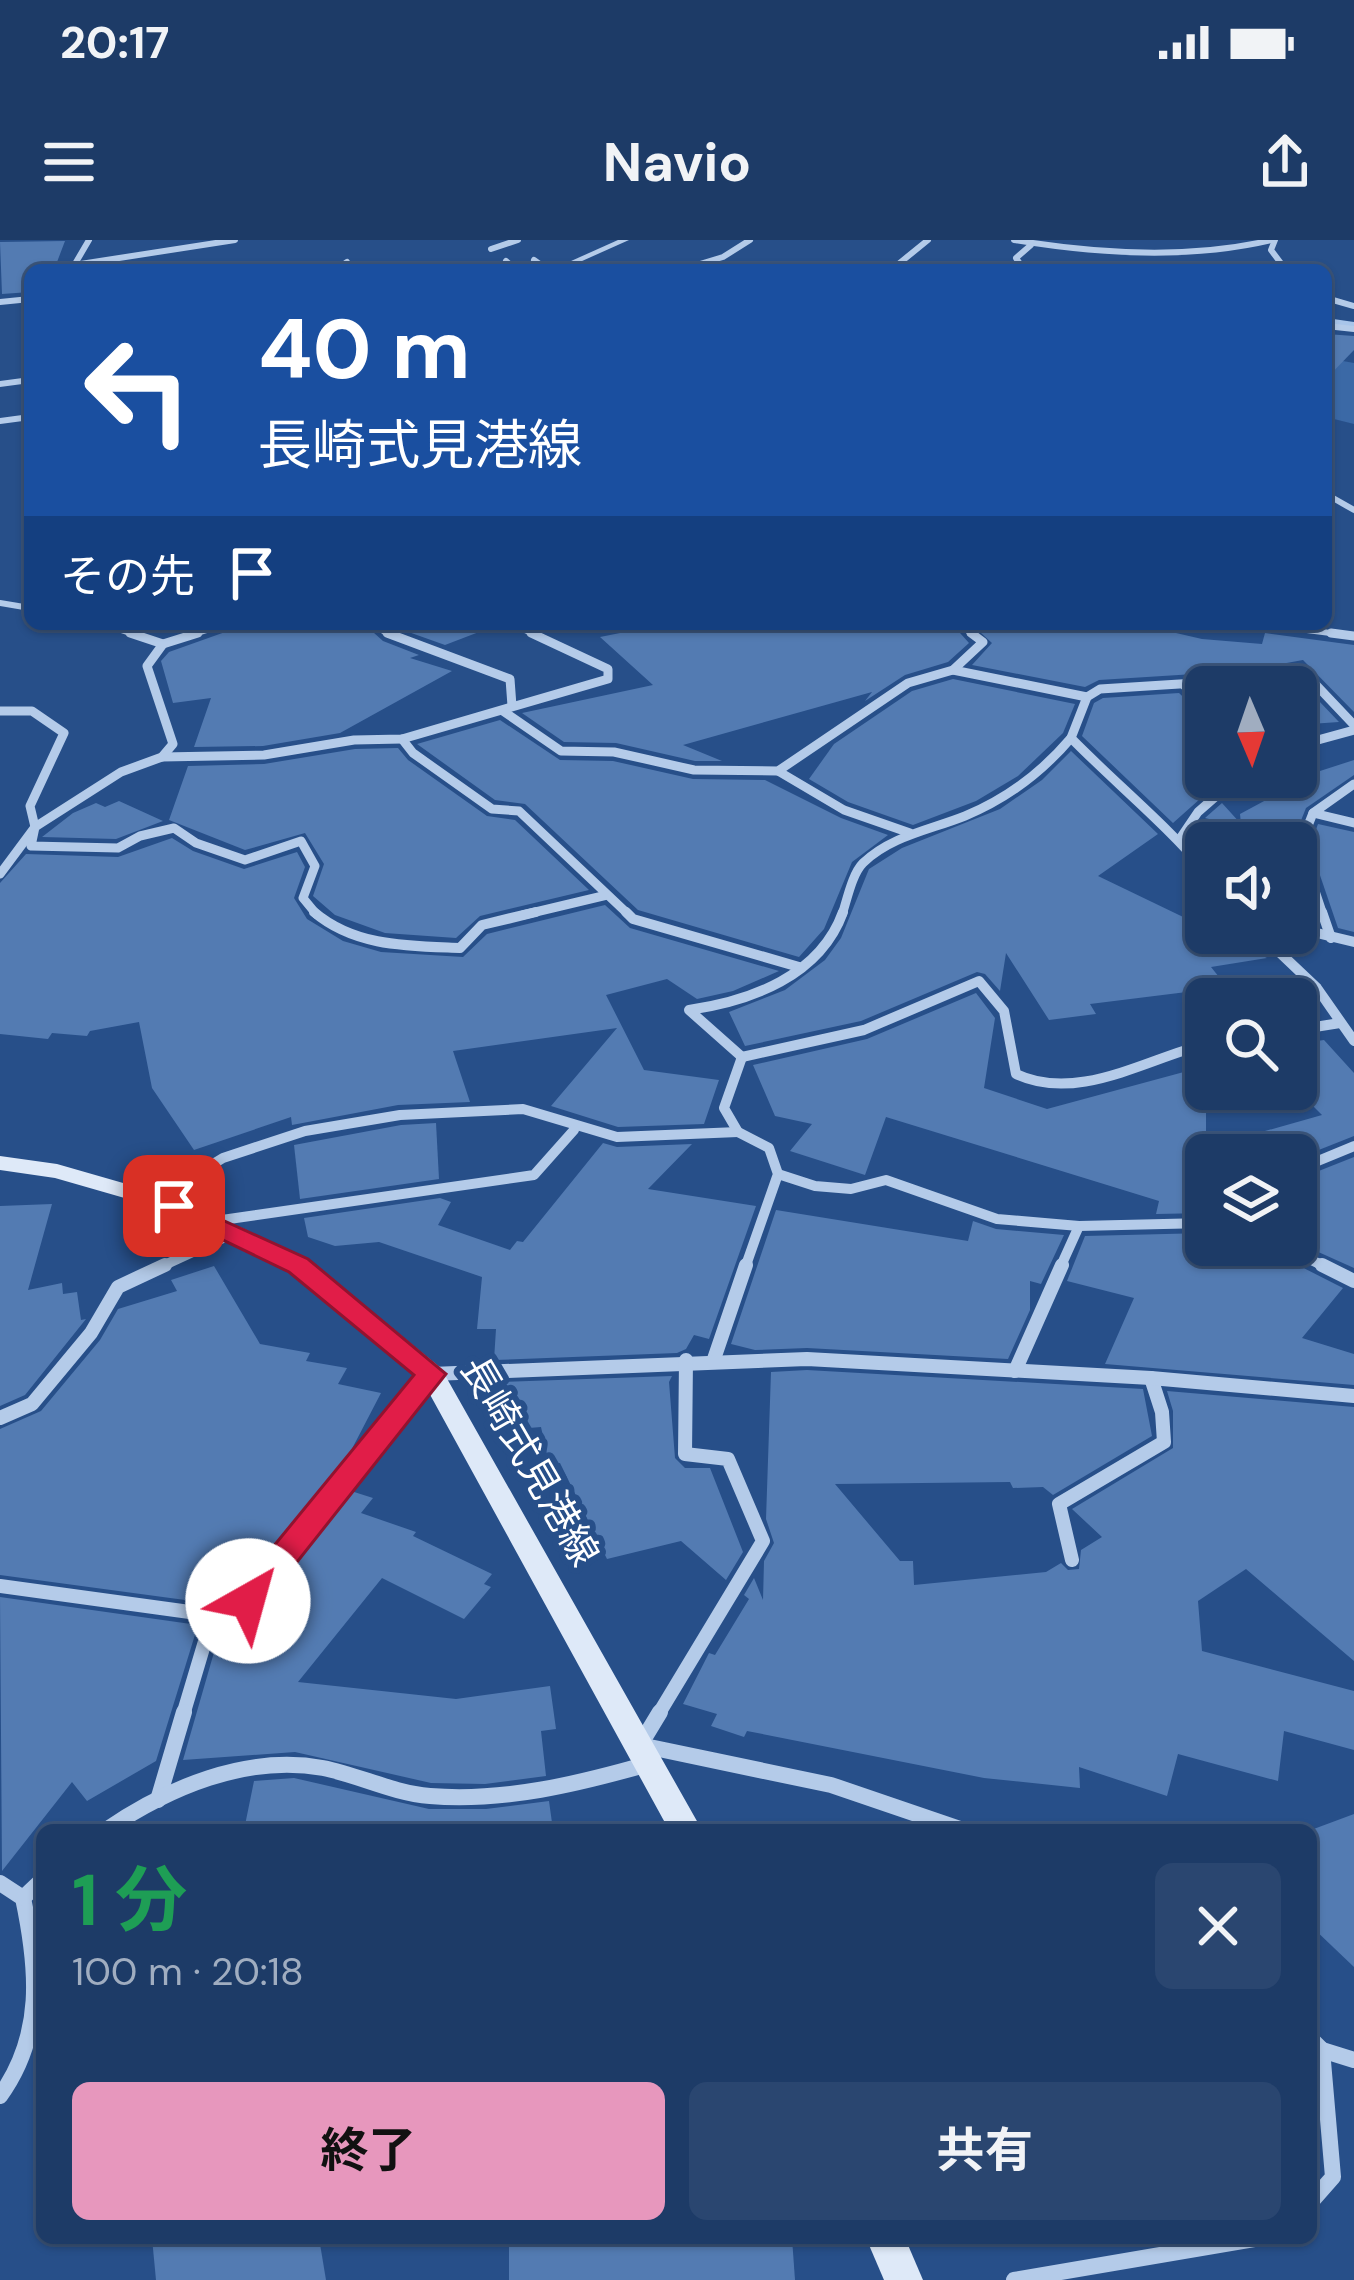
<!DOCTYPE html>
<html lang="ja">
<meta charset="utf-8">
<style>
:root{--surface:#1d3b67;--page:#2a4670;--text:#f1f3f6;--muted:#a0adc0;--line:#3b557b;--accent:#e797bd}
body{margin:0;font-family:"DM Sans","Noto Sans JP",sans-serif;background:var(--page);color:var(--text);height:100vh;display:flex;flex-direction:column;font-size:45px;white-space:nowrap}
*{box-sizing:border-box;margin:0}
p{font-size:39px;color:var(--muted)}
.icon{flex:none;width:66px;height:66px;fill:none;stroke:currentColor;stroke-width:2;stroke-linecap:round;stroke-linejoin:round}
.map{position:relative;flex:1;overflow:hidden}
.side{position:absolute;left:36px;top:1584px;width:1281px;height:420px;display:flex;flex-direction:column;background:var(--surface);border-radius:18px;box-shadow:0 3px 9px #0004,0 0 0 3px var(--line)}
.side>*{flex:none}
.banner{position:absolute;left:24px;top:24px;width:1308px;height:366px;border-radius:18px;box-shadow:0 3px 9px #0004,0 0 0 3px var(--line);background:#1a4fa0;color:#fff;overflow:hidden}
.needle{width:78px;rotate:178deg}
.tools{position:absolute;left:1185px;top:426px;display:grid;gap:24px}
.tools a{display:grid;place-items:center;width:132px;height:132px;border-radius:18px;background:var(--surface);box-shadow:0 3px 9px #0004,0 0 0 3px var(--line);font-size:60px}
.pin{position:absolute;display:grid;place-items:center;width:102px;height:102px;color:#fff;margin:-51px;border-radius:24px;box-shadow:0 6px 18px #0006}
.me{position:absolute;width:132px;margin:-66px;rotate:38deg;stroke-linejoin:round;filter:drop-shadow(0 0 9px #0008)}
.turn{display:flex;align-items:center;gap:42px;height:252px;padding:0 36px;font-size:54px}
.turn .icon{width:156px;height:156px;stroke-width:2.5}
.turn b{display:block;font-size:84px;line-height:102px}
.then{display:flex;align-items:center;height:114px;padding:0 36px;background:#0003;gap:24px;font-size:45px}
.round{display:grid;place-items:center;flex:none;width:126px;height:126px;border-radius:18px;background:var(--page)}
.head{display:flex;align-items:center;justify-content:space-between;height:204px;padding:0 36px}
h1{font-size:72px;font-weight:700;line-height:90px;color:#1e9e55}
.primary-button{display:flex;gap:24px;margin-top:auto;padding:24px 36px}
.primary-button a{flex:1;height:138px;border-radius:18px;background:var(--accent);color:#111;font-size:48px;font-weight:700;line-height:138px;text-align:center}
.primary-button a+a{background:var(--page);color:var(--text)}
.status{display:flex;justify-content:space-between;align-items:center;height:84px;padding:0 60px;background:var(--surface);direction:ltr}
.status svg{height:33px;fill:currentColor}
header{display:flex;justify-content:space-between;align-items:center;height:156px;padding:0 36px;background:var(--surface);font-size:54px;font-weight:700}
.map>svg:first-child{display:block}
.green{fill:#3b69a6}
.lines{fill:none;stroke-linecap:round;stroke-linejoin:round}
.stream{stroke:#a8c5ea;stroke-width:6}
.building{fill:#537bb2}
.minor-far4{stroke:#b4cbe9;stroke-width:6}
.minor-far3{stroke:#b4cbe9;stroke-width:9}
.minor-far2{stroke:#b4cbe9;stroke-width:10}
.minor-far1{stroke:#b4cbe9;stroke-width:14}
.minor{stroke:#b4cbe9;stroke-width:16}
.tertiary{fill:#b4cbe9;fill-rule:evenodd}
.secondary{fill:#dee9f8;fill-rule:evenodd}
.route{fill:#e11d48;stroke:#92132f;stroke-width:3}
.labels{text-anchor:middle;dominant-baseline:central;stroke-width:12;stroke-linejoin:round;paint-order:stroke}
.street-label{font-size:39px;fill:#fff;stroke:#274f89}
</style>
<div class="status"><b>20:17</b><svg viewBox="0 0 49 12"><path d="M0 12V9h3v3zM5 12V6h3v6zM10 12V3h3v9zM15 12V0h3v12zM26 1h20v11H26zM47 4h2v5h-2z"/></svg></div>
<header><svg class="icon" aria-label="menu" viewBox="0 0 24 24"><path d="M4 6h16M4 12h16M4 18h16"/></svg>Navio<svg class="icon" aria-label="share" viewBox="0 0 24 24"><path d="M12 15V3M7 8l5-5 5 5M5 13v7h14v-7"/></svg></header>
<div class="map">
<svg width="1354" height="2040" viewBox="0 0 1354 2040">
<rect width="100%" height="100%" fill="#274f89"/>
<polygon class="green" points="1326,118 1354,123 1354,184 1326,177"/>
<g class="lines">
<polyline class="stream" points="1326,81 1354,85"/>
</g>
<g class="building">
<polygon points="65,1 54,30 30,30 30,52 2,54 0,2"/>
<polygon points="1326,94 1354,96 1354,110 1326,139"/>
<polygon points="233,384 364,384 383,401 419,415 410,418 452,431 340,493 263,506 194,507 211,458 173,463 161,421 169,412 228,391"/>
<polygon points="386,384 491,384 492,387 445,405"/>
<polygon points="665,384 952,384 969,403 948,422 905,435 865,461 872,452 683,505 722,521 695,521 616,503 564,502 522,473 653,445 600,397"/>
<polygon points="971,384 1137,384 1202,399 1262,404 1265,393 1354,405 1354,472 1303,420 1242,431 1099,440 1085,447 972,425 992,403"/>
<polygon points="953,439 1075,464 1063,493 1018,536 976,561 913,585 848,562 809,539 834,504 912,451"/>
<polygon points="1298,439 1339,482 1296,485 1296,447 1254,447"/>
<polygon points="1179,453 1206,479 1206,545 1210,550 1173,583 1082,496 1094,463 1103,458"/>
<polygon points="500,480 560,520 613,521 693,539 765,540 841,578 888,595 852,622 824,689 799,717 638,670 525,564 495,560 417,504"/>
<polygon points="398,508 408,520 487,576 515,580 589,650 480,676 456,698 385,693 335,675 313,656 324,624 305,593 245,610 169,580 188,526 264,524 355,509"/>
<polygon points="1071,511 1158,594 1098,636 1206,688 1206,693 1216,693 1267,718 1211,727 1227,747 1090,764 1096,774 1049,780 1006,713 1000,751 985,734 977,732 861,781 745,806 729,772 785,750 825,720 841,698 869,629 902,608 1000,569 1042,540"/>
<polygon points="1354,520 1354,535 1306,568 1292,603 1242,603 1241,587 1205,578 1222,563 1241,584 1240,574 1320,531"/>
<polygon points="119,561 163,581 116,599 42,597 73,573 96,563 105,567"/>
<polygon points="1318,584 1354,592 1354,692 1338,688 1310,606"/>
<polygon points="172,598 193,611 244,629 297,612 305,627 294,658 307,679 343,701 381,712 463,717 487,694 605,665 630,688 779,731 733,751 697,759 667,739 606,755 644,830 719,840 704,884 618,887 551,866 617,788 453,811 470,862 398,865 292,885 291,877 194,910 152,848 139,782 90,791 87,796 52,793 48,799 0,794 0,643 26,614 118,617"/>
<polygon points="976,753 995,778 984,848 1047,869 1206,826 1206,973 1156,974 1159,961 886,877 865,935 790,911 812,884 775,876 753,825 867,799"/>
<polygon points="1324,800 1354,833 1354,896 1296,919 1296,915 1221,915 1219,904 1322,875 1296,849 1296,804"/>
<polygon points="436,883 439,939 300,959 294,905 401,885"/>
<polygon points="603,903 617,907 692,904 648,949 756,966 709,1099 694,1095 686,1109 677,1113 494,1120 496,1089 477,1089 482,1037 379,1002 335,1006 308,997 304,978 440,958 451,962 438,985 510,1010 517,1001 523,1002"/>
<polygon points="1354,917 1354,1028 1296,1002 1296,940"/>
<polygon points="52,964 28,1050 62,1043 63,1054 77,1052 81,1080 86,1079 25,1155 0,1166 0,966"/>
<polygon points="776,970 968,1001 973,981 996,989 1064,995 1041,1044 1030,1041 1030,1070 1008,1119 807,1108 755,1110 731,1104"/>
<polygon points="1206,993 1206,1005 1270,1005 1276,1014 1343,1048 1302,1098 1354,1114 1354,1145 1105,1124 1134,1058 1067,1041 1085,996"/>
<polygon points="214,1026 260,1104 310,1113 306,1121 347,1128 338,1144 381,1153 343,1226 239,1353 222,1365 0,1335 0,1189 41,1171 100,1100 118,1069 177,1051 171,1040"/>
<polygon points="807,1130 1143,1149 1152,1196 1053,1255 1043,1247 1013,1248 1010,1242 835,1244 900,1321 913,1321 914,1345 1046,1332 1061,1323 1068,1330 1079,1329 1081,1310 1102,1297 1072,1269 1173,1208 1173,1171 1167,1151 1354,1167 1354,1421 1246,1329 1198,1361 1202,1411 1354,1451 1354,1510 1284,1491 1278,1541 1178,1514 1167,1556 1079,1527 1080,1548 984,1538 747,1491 744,1497 711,1486 717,1474 683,1464 709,1413 715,1415 749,1359 744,1355 754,1338 763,1360 764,1321 774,1303 766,1279 771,1132"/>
<polygon points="672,1136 669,1142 675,1218 685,1228 710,1228 743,1312 726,1340 681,1301 607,1319 560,1223 549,1224 541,1187 529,1188 502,1142"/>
<polygon points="351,1251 373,1258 361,1273 416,1292 413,1296 492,1334 484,1344 491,1347 464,1379 382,1338 298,1442 456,1459 550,1446 556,1489 541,1491 546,1536 485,1544 431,1543 295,1512 183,1520 219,1395 256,1368"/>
<polygon points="0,1357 198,1385 156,1521 87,1561 72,1542 2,1631"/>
<polygon points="294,1538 429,1569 486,1569 549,1561 553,1590 244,1590 254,1541"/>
<polygon points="1354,1574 1354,1727 1311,1686 1311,1590"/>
<polygon points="152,1998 319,1998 326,2040 156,2040"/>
<polygon points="509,1998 792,1998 795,2040 509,2040"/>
</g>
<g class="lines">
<g class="minor-far4">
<path d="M1014,0C1098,14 1188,20 1272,0"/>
<polyline points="1275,0 1271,10 1286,30"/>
<polyline points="491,9 518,0"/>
<polyline points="534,20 548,30"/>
<polyline points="506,21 516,30"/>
<polyline points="74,25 235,0"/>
<polyline points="72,29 89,0"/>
<polyline points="336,30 347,22"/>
<polyline points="680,30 723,17 750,0"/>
<polyline points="721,30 773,26 890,30"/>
<polyline points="891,30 928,0"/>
<polyline points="1024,30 1016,18 1031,5"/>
<polyline points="1326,58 1354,66"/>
<polyline points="0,62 30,59"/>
<polyline points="1326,86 1354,89"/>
<polyline points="0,181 30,177"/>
<polyline points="1326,254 1354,270"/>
<polyline points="0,363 30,368"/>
<polyline points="103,384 139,396"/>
<polyline points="371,384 392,396"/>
<polyline points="512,384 538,396"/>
<polyline points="959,384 975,396"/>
<polyline points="1254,384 1299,389"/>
<polyline points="1294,384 1299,389 1354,396"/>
<polyline points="188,396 226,384"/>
</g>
<g class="minor-far3">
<polyline points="387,393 510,439 512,466"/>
<polyline points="1331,393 1354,396"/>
<polyline points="163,404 198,393"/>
<polyline points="953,430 1087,457"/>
<polyline points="1184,445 1206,470"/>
<polyline points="0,471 32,471 64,493 30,566 35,587 31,606 118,608 140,596 174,588 196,603 245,620 301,601 315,626 303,658 317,675"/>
<polyline points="503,471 561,511 614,512 694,530 778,531 908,443 953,430 983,402 971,393"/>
<polyline points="402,499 413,513 492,569 519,571 629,675"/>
<polyline points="1296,506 1354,490"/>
<polyline points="162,517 264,515 354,500 402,499 608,439 608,429 531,393"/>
<polyline points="778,531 844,570 910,593"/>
<polyline points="1313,573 1354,583"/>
<polyline points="1179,600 1198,572 1238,537"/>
<path d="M1206,632C1167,585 1115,543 1071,498L1087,457L1100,449L1243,440L1301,429L1354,485"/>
<polyline points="0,634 35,587 121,532 162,517 173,504 147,426 163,404 130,393"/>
<polyline points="523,675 607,655"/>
<path d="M842,675C847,660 852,634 863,623C891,596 930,590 965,576C1006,559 1043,531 1071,498"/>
<polyline points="1323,675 1300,606 1313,573 1354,544"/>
</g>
<g class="minor-far2">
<path d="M314,672C355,707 409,706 460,708L482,685L536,672"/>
<polyline points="626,672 633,679 799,727"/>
<polyline points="1322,672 1331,698"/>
<polyline points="1296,688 1354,702"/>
<polyline points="1259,693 1317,748 1354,801"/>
<polyline points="1296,790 1340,783"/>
<path d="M742,817L864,790L979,741L1004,771L1016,834C1077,863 1146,819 1206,804"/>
<polyline points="1296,930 1354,906"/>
<polyline points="778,934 815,946 851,949 886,940 997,979 1079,986 1206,983"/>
<polyline points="174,966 190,938 223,918 305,891 400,875 523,869 617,897 738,892"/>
<polyline points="208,982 534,935 574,890"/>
<polyline points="1280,1005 1328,1028"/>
<polyline points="158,1028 234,993"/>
<path d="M745,1028L778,934L769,908L738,892L724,868L742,817L689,770C751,761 820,736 843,672"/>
<polyline points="1060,1028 1079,986"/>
</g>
<g class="minor-far1">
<polyline points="1322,1025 1354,1041"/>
<polyline points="714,1119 746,1025"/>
<polyline points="1015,1131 1062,1025"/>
<polyline points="0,1178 32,1164 91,1093 118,1047 165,1025"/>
<polyline points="1072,1320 1059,1264 1164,1202 1162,1172 1151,1138"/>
<polyline points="0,1346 226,1377"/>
<polyline points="183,1475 209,1388 247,1361 432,1134 807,1119 1151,1138 1354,1156"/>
<polyline points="658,1475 763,1301 728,1219 685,1214 686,1120"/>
</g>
<g class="minor">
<polyline points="660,1472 640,1505 831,1545 963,1590"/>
<polyline points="158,1560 184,1472"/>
<path d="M106,1590C168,1548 246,1514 323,1528C359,1535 392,1553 430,1556C504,1562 578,1544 648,1524"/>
<path d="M0,1643L23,1658C38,1729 44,1795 0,1856"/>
<polyline points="23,1658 42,1640"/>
<polyline points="1311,1799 1322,1810 1333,1937 1311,1962"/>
<polyline points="1322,1810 1354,1820"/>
<polyline points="1014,2040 1260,1998"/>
</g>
<g class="tertiary">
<polygon points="618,0 629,0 562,30 551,30"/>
<polygon points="30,137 30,143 0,147 0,141"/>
</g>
<g class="secondary">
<polygon points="0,916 57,924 144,949 242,988 307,1019 441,1128 702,1590 669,1590 422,1140 289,1031 226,998 128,959 55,938 0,930"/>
<polygon points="866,1998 905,1998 923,2040 884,2040"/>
</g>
</g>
<polygon class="route" points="174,958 308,1019 446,1134 259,1370 248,1374 236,1370 231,1361 236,1352 414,1135 289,1032 165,972 161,966 165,960"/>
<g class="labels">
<g class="street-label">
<text transform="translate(530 1221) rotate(60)">長崎式見港線</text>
</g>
</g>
</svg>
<div class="tools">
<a><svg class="needle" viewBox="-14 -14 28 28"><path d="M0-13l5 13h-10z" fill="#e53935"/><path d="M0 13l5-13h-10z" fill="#a0adc0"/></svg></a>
<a><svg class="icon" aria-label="sound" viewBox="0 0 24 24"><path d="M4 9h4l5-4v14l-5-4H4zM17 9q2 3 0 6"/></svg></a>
<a><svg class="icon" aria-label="search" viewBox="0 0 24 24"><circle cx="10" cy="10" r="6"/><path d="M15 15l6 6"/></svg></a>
<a><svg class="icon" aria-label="layers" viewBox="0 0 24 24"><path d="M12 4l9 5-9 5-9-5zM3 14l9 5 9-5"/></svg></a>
</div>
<div class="pin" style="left:174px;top:966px;background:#d93025"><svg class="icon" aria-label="arrive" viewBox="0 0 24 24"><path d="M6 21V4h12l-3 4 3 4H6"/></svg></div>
<svg class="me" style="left:248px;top:1361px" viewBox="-20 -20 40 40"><circle r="19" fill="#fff"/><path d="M0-13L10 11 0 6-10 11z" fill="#e11d48"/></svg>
<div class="banner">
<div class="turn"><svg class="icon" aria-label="left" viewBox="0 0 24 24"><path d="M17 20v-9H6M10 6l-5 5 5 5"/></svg><div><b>40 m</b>長崎式見港線</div></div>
<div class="then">その先<svg class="icon" aria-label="arrive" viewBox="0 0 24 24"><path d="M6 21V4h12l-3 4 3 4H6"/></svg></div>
</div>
<section class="side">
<div class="head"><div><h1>1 分</h1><p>100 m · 20:18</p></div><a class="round"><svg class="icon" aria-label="close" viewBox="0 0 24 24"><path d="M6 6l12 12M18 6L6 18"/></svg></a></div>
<div class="primary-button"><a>終了</a><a>共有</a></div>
</section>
</div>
